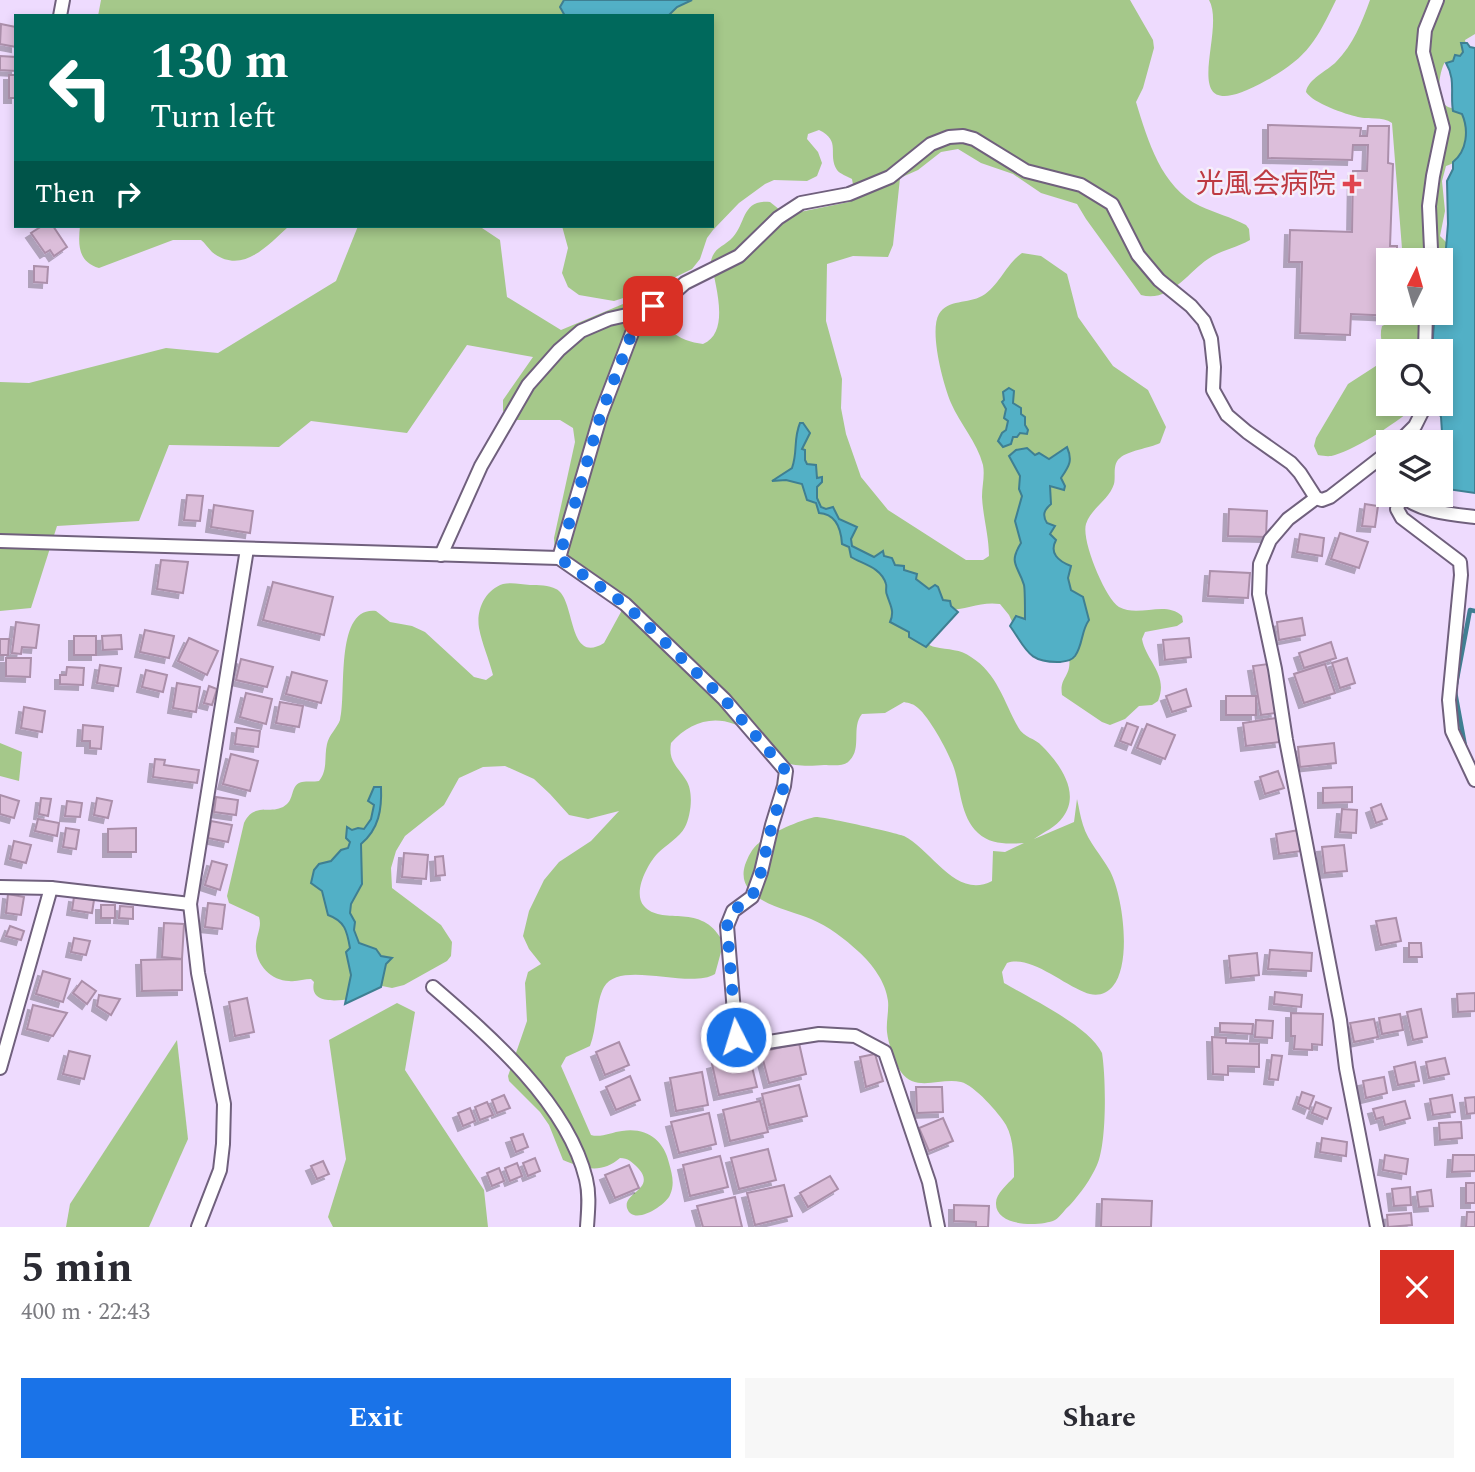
<!DOCTYPE html>
<meta charset="utf-8">
<style>
:root{--surface:#fff;--page:#f7f7f7;--text:#2b2b33;--muted:#7c7c81;--accent:#1a73e8}
body{margin:0;font-family:Spectral,"Noto Sans JP",serif;background:var(--page);color:var(--text);height:100vh;display:flex;flex-direction:column;font-size:26px;white-space:nowrap}
*{box-sizing:border-box;margin:0}
p{font-size:23px;color:var(--muted)}
.icon{flex:none;width:38px;height:38px;fill:none;stroke:currentColor;stroke-width:2;stroke-linecap:round;stroke-linejoin:round}
.map{position:relative;height:1227px;overflow:hidden}
.panel{display:flex;flex-direction:column;background:var(--surface);flex:1}
.panel>*{flex:none}
.guide{position:absolute;left:14px;top:14px;width:700px;height:214px;border-radius:0px;box-shadow:0 4px 10px #0003;background:#00695c;color:#fff;overflow:hidden}
.needle{width:46px;rotate:5deg}
.fabs{position:absolute;left:1376px;top:248px;display:grid;gap:14px}
.fabs a{display:grid;place-items:center;width:77px;height:77px;border-radius:0px;background:var(--surface);box-shadow:0 4px 10px #0003;font-size:35px}
.pin{position:absolute;display:grid;place-items:center;width:60px;height:60px;color:#fff;margin:-30px;border-radius:14px;box-shadow:0 4px 10px #0006}
.me{position:absolute;width:77px;margin:-38px;rotate:355deg;stroke-linejoin:round;filter:drop-shadow(0 0 5px #0008)}
.turn{display:flex;align-items:center;gap:24px;height:147px;padding:0 21px;font-size:32px}
.turn .icon{width:91px;height:91px;stroke-width:2.5}
.turn b{display:block;font-size:49px;line-height:60px}
.then{display:flex;align-items:center;height:66px;padding:0 21px;background:#0003;gap:14px;font-size:26px}
.round{display:grid;place-items:center;flex:none;width:74px;height:74px;border-radius:0px;background:var(--page)}
.overview{display:flex;align-items:center;justify-content:space-between;height:119px;padding:0 21px}
h1{font-size:42px;font-weight:700;line-height:52px}
.primary-button{display:flex;gap:14px;margin-top:auto;padding:14px 21px}
.primary-button a{flex:1;height:80px;border-radius:0px;background:var(--accent);color:#fff;font-size:28px;font-weight:700;line-height:80px;text-align:center}
.primary-button a+a{background:var(--page);color:var(--text)}
.map>svg:first-child{display:block}
.green{fill:#a5c88a}
.water{fill:#52b0c6;stroke:#3f7f92;stroke-width:2}
.lines{fill:none;stroke-linecap:round;stroke-linejoin:round}
.stream{stroke:#3f7f92;stroke-width:4.5}
.building{fill:#dcbeda;stroke:#ab8faa;stroke-width:2;filter:url(#shadow)}
.minor-casing{stroke:#70607d;stroke-width:16}
.minor{stroke:#fff;stroke-width:12}
.route{stroke:#1a73e8;stroke-width:12;stroke-dasharray:0 21.6}
.health-dot{fill:#e0444e;stroke:#f5eefb;stroke-width:2.5}
.labels{text-anchor:middle;dominant-baseline:central;stroke-width:5;stroke-linejoin:round;paint-order:stroke}
.health-label{font-size:28px;fill:#be3a42;stroke:#f5eefb;text-anchor:end}
</style>
<div class="map">
<svg width="1475" height="1227" viewBox="0 0 1475 1227">
<defs>
<filter id="shadow"><feDropShadow dx="-5" dy="5" stdDeviation="0" flood-color="#0004"/></filter>
</defs>
<rect width="100%" height="100%" fill="#eedbfe"/>
<g class="green">
<path d="M101,0H1130L1153,40L1154,48L1143,88L1136,102C1148,141 1161,187 1200,206C1215,213 1231,217 1246,225L1249,229L1250,240C1236,248 1221,250 1208,259C1188,272 1170,303 1141,295L1086,219L1077,204L1041,193L1013,174L981,163L958,149L941,152L918,170L900,178L893,245L888,257L853,256L827,264L826,321L842,379L841,408L846,434L861,477L888,510L966,560H983L989,556C989,536 983,517 982,497C982,486 985,476 983,465C977,442 960,424 951,403C943,384 929,331 939,314C948,299 968,304 982,296C1000,285 1005,265 1022,253L1041,256L1067,274L1078,317L1113,366L1148,390L1166,427L1160,443C1150,448 1127,451 1120,458C1112,464 1116,476 1114,484C1109,500 1091,508 1086,524C1081,540 1105,598 1119,607C1139,618 1165,600 1182,616L1183,622L1177,626L1145,632L1142,639C1146,661 1169,675 1158,701L1152,705L1139,706L1125,719L1110,725L1102,722L1062,695C1059,676 1072,678 1069,656L1050,557L1024,457L1030,621L1014,626L1009,615L1000,604C981,601 967,610 947,610L917,637C923,641 929,646 935,647C948,650 961,649 971,657C997,673 1004,702 1018,727C1024,738 1035,738 1042,746C1060,764 1081,793 1063,817C1056,827 1044,832 1034,839L1074,822L1077,799C1079,807 1080,816 1083,825C1088,842 1102,856 1110,871C1123,896 1132,963 1113,986C1106,995 1095,997 1084,992C1061,983 1030,955 1007,963L1002,972L1004,983C1031,999 1089,1026 1102,1053C1106,1078 1107,1143 1097,1165C1091,1179 1080,1194 1070,1205C1065,1209 1060,1217 1055,1220C1040,1227 995,1227 996,1203C996,1193 1008,1184 1014,1177C1014,1162 1014,1139 1006,1125C999,1113 974,1085 961,1082C941,1077 916,1093 901,1072C895,1063 888,1043 887,1032C886,1022 889,1011 888,1001C886,982 872,964 859,952C845,939 828,926 811,919C788,909 734,901 745,865C748,857 752,848 759,843C767,834 805,818 816,817C821,816 897,833 904,836C932,850 956,900 992,881L993,851L1005,852L1024,843C1008,844 991,845 978,833C960,816 961,789 954,768C949,753 930,718 918,708C914,704 909,703 904,702L885,713L862,714C851,727 862,748 850,760C845,767 832,765 824,765C812,766 793,767 782,761C765,751 752,731 734,724C710,715 688,724 671,743C668,761 677,766 686,780C694,792 691,815 685,827C680,837 666,845 658,853C648,863 632,893 644,906C661,926 699,903 720,937L721,952L715,974C689,990 620,959 604,987C596,1001 597,1028 590,1046L566,1057L561,1066L591,1135C601,1138 612,1132 622,1131C646,1127 664,1140 669,1163C672,1174 675,1184 670,1195C666,1205 633,1227 627,1208C623,1192 657,1189 638,1168C632,1162 628,1158 620,1158C602,1174 584,1169 563,1160L549,1125L540,1112L509,1081L508,1076L527,1021L525,983L528,972L541,964L529,949L523,936L529,911L544,880L559,862L591,841L619,811L588,819L569,815L550,794L534,779L505,766L483,767L459,778L444,805L405,836L396,851L391,868L392,888L441,925L452,942L451,956L447,961L404,985L392,988L377,985L351,928L346,910L355,835L341,913L358,949L350,999C336,1001 309,1004 314,982L311,979C304,979 297,982 289,981C271,981 254,963 256,944C257,933 262,927 259,917L229,903L227,896L244,823C255,800 273,817 287,804C294,798 291,784 302,782C307,781 314,782 319,781C328,770 324,757 327,744C329,735 337,728 340,720C347,693 334,606 376,611L390,622L412,626L425,632L474,677L486,680L493,675C489,659 482,644 479,628C476,610 485,590 503,584C511,582 521,584 530,585C538,585 549,585 556,589C576,598 567,666 604,643L622,610L623,605L555,554L554,538L575,442L573,428L560,420H512L503,411V400L533,357L467,345L407,433L311,421L279,447L169,445L139,521L57,526L31,608L0,611V382L29,383L166,348L218,353L336,281L358,226H479L500,240L507,297L561,330L623,304C658,304 660,330 686,340C691,342 697,343 703,344C731,332 715,285 711,261C714,247 724,247 733,237C746,223 742,199 770,202L780,210L790,214L849,202L855,196L852,179C847,176 840,174 837,170C827,154 842,141 819,130L808,134L807,139L818,152L822,163L817,176L807,181L774,180L765,184L739,203L713,230L707,238L700,259L692,269L651,289L614,301L579,295L568,287L562,273L568,248L562,226H712V16H98Z"/>
<path d="M1209,0H1336C1316,41 1308,57 1267,80C1169,135 1228,33 1209,0Z"/>
<path d="M1370,0H1475V34L1465,40L1468,53L1456,63L1445,62C1439,72 1435,99 1448,107C1453,109 1459,110 1464,113C1473,136 1471,157 1446,166L1442,181L1445,211L1440,236L1448,244L1447,265L1440,272V261H1403L1392,123C1382,116 1369,120 1358,117C1345,114 1313,103 1306,92C1308,79 1327,71 1336,62C1353,45 1362,22 1370,0Z"/>
<path d="M80,226H289C268,245 242,276 212,252C208,248 205,243 201,240H173L99,268C78,262 78,245 80,226Z"/>
<path d="M1400,313H1438C1435,327 1428,338 1427,352H1388V404H1417C1402,420 1356,449 1335,455C1329,457 1325,456 1318,455L1314,446L1316,438L1348,384L1382,362C1386,349 1378,339 1382,326L1395,320Z"/>
<polygon points="0,743 22,752 19,781 0,776"/>
<polygon points="397,1003 415,1012 405,1070 484,1190 488,1227 333,1227 328,1217 346,1159 329,1040"/>
<polygon points="177,1040 188,1139 149,1227 66,1227 70,1204"/>
</g>
<g class="water">
<polygon points="564,0 692,0 677,7 668,16 565,16 560,7"/>
<path d="M1461,43H1467L1470,47L1475,48V493L1440,488V443H1428L1442,432L1441,417L1435,404H1440V352H1433C1432,338 1434,326 1435,313H1440C1440,299 1449,286 1444,272L1448,224L1447,181L1453,169V162C1467,151 1469,130 1462,114L1453,111C1450,93 1456,80 1446,63L1453,61L1455,55L1460,56L1463,52Z"/>
<polygon points="1009,388 1014,391 1013,403 1021,408 1021,414 1025,417 1025,425 1028,430 1027,434 1020,433 1017,437 1013,437 1011,444 1003,447 998,441 1002,433 1006,430 1008,421 1004,418 1006,409 1002,402 1004,400 1003,392"/>
<path d="M800,423H803L810,433L802,449L805,450V460L807,464L816,465L817,478L822,477V482L817,487V498L821,507L826,509L833,507L839,519L857,527L851,539L852,546L874,557L883,551L884,556L892,558L895,565L904,566V570L917,574L916,579L929,589L935,585L938,587L943,600L950,601L951,606L958,612L926,647L909,637V632L890,622C895,611 890,605 887,595C885,591 887,587 886,584C881,567 862,564 851,557L849,547L842,544C841,528 836,514 819,513L816,503L807,500L802,484L786,480L772,481L792,468C798,451 793,440 800,423Z"/>
<path d="M1067,447C1073,461 1069,466 1061,478L1065,486L1064,490L1050,486L1051,504C1044,510 1042,515 1047,523L1055,526L1050,534L1056,540C1049,553 1058,561 1071,566L1068,578L1071,590L1083,597L1089,620C1081,631 1083,645 1075,656C1071,661 1066,661 1060,662C1028,663 1027,650 1010,626L1016,616L1025,619C1025,614 1025,589 1024,585C1018,565 1008,564 1021,543L1015,521L1022,496L1019,489L1020,476L1009,456L1016,450L1027,448L1035,455L1039,453L1049,459Z"/>
<path d="M374,787H381C382,809 379,829 361,844L362,884L351,904L350,913L355,922L354,930L359,943L376,949L381,956L392,958L386,964L381,987L345,1004L351,975L346,952L350,948C347,931 345,921 328,915L322,891L311,883L314,870L319,864L331,861L341,850L348,848L350,842L346,838L347,827L352,830L358,828L364,829L371,819L374,805L368,801Z"/>
</g>
<g class="lines">
<g class="stream">
<polyline points="1456,684 1470,610 1475,611"/>
<polyline points="1455,692 1465,746"/>
</g>
</g>
<g class="building">
<polygon points="1,24 16,27 16,47 0,44"/>
<polygon points="0,56 16,57 16,71 0,70"/>
<rect x="9" y="75" width="7" height="23"/>
<polygon points="1268,125 1361,128 1360,136 1367,136 1368,126 1389,126 1388,163 1393,164 1390,246 1397,246 1397,261 1388,261 1388,313 1395,313 1395,316 1351,314 1350,335 1300,333 1302,262 1289,262 1290,230 1352,232 1353,171 1367,171 1368,145 1353,145 1352,160 1268,158"/>
<polygon points="42,226 53,226 67,247 54,256 50,250 45,253 31,233"/>
<polygon points="34,266 48,267 47,283 34,282"/>
<polygon points="187,495 203,496 200,521 184,520"/>
<polygon points="1365,504 1378,506 1375,527 1362,526"/>
<polygon points="214,505 253,511 250,533 211,527"/>
<polygon points="1229,509 1267,511 1266,537 1228,536"/>
<polygon points="1340,533 1368,542 1359,568 1331,559"/>
<polygon points="1300,534 1324,538 1322,556 1297,552"/>
<polygon points="161,560 188,562 183,593 157,589"/>
<polygon points="1210,571 1250,573 1248,598 1208,596"/>
<polygon points="273,582 333,597 324,635 263,620"/>
<polygon points="1302,618 1305,635 1279,640 1277,622"/>
<polygon points="16,622 39,625 36,648 22,647 21,654 12,653"/>
<polygon points="145,630 174,636 169,658 140,652"/>
<polygon points="121,635 122,649 103,650 102,636"/>
<rect x="74" y="636" width="22" height="19"/>
<polygon points="189,638 218,651 207,675 178,661"/>
<polygon points="1189,638 1191,657 1165,660 1163,640"/>
<polygon points="0,639 9,639 8,655 0,655"/>
<polygon points="1331,642 1336,658 1304,668 1299,653"/>
<polygon points="6,658 31,658 30,677 6,676"/>
<polygon points="1347,658 1355,683 1340,688 1332,663"/>
<polygon points="241,659 273,667 267,687 236,680"/>
<polygon points="1268,664 1276,713 1261,715 1253,666"/>
<polygon points="1325,664 1335,693 1304,703 1294,674"/>
<polygon points="100,665 121,668 118,686 97,683"/>
<polygon points="67,667 84,668 83,685 60,684 60,675 66,675"/>
<polygon points="146,670 167,675 163,692 142,687"/>
<polygon points="292,672 327,681 321,703 286,694"/>
<polygon points="177,683 200,687 196,712 173,708"/>
<polygon points="209,686 217,689 212,705 204,703"/>
<polygon points="1186,689 1191,706 1172,712 1166,696"/>
<polygon points="246,693 272,699 266,724 240,717"/>
<rect x="1226" y="696" width="30" height="19"/>
<polygon points="280,702 303,706 299,727 276,723"/>
<polygon points="24,707 45,711 42,732 21,728"/>
<polygon points="1276,718 1280,742 1246,746 1243,723"/>
<polygon points="1127,723 1138,727 1131,745 1120,741"/>
<polygon points="1147,724 1175,735 1165,759 1137,748"/>
<polygon points="83,725 103,727 101,749 90,748 90,741 82,741"/>
<polygon points="237,728 260,731 258,747 235,744"/>
<polygon points="1334,743 1336,763 1300,767 1298,747"/>
<polygon points="231,754 258,761 250,791 223,784"/>
<polygon points="155,759 165,760 164,765 199,770 197,783 153,777"/>
<polygon points="1278,771 1284,788 1265,794 1260,777"/>
<polygon points="1352,787 1352,802 1323,803 1323,788"/>
<polygon points="0,795 19,801 14,818 0,814"/>
<polygon points="216,797 238,800 236,815 214,812"/>
<polygon points="41,798 51,799 48,816 39,814"/>
<polygon points="97,798 112,801 108,818 94,815"/>
<polygon points="67,801 82,803 80,817 65,816"/>
<polygon points="1381,804 1387,819 1376,823 1371,808"/>
<polygon points="1342,809 1357,810 1356,833 1340,832"/>
<polygon points="38,819 59,823 57,836 35,831"/>
<polygon points="211,821 232,825 228,842 208,838"/>
<polygon points="66,828 79,830 76,849 63,847"/>
<polygon points="136,828 136,852 108,852 108,829"/>
<polygon points="1299,830 1302,851 1279,854 1276,834"/>
<polygon points="14,841 31,845 26,863 10,859"/>
<polygon points="1344,845 1347,871 1325,873 1322,847"/>
<polygon points="404,853 428,855 426,879 402,877"/>
<polygon points="443,856 445,875 436,876 435,857"/>
<polygon points="212,861 227,865 220,890 205,885"/>
<polygon points="8,894 24,897 21,915 6,913"/>
<polygon points="74,897 94,900 92,913 72,910"/>
<polygon points="208,903 225,905 222,929 205,927"/>
<rect x="101" y="905" width="14" height="13"/>
<polygon points="120,906 133,907 133,919 119,918"/>
<polygon points="1396,918 1401,941 1381,945 1376,921"/>
<polygon points="164,923 184,924 182,959 162,957"/>
<polygon points="10,926 24,931 21,940 6,936"/>
<polygon points="74,938 90,941 86,955 71,952"/>
<polygon points="1409,943 1421,943 1422,957 1409,957"/>
<polygon points="1270,950 1312,953 1311,971 1268,969"/>
<polygon points="1257,953 1259,975 1231,978 1229,956"/>
<polygon points="182,959 182,990 142,991 141,960"/>
<polygon points="43,971 70,979 63,1002 36,994"/>
<polygon points="82,981 96,991 87,1004 73,993"/>
<polygon points="1275,992 1302,995 1301,1007 1274,1004"/>
<polygon points="1475,993 1475,1011 1458,1012 1457,994"/>
<polygon points="99,995 120,999 111,1015 97,1006"/>
<polygon points="247,998 254,1032 235,1036 229,1002"/>
<polygon points="33,1005 67,1013 53,1036 27,1029"/>
<polygon points="1421,1009 1427,1037 1413,1040 1407,1012"/>
<polygon points="1291,1013 1323,1014 1322,1045 1312,1044 1312,1050 1294,1049 1295,1036 1291,1036"/>
<polygon points="1400,1014 1403,1030 1382,1034 1379,1018"/>
<polygon points="1374,1019 1378,1037 1354,1042 1350,1023"/>
<polygon points="1256,1020 1273,1021 1272,1038 1255,1037"/>
<polygon points="1220,1023 1253,1024 1252,1034 1220,1032"/>
<polygon points="1212,1037 1226,1038 1226,1043 1259,1044 1259,1067 1228,1066 1228,1075 1213,1074"/>
<polygon points="619,1042 629,1065 605,1075 596,1052"/>
<polygon points="799,1043 806,1074 769,1083 761,1052"/>
<polygon points="69,1051 90,1056 84,1079 63,1074"/>
<polygon points="875,1054 883,1081 866,1087 860,1057"/>
<polygon points="749,1055 757,1087 719,1095 712,1064"/>
<polygon points="1272,1055 1282,1056 1278,1080 1269,1079"/>
<polygon points="1445,1058 1449,1074 1429,1078 1426,1062"/>
<polygon points="1415,1062 1419,1081 1398,1085 1394,1067"/>
<polygon points="702,1072 708,1105 676,1111 670,1078"/>
<polygon points="630,1076 640,1100 616,1110 606,1087"/>
<polygon points="1384,1077 1387,1093 1366,1098 1363,1081"/>
<polygon points="799,1085 807,1116 769,1125 762,1094"/>
<polygon points="916,1087 942,1087 943,1112 917,1113"/>
<polygon points="1302,1092 1314,1096 1309,1109 1298,1104"/>
<polygon points="504,1095 510,1108 497,1113 492,1100"/>
<polygon points="1452,1095 1455,1112 1433,1115 1430,1099"/>
<polygon points="1475,1097 1475,1113 1467,1114 1465,1098"/>
<polygon points="760,1101 768,1132 730,1141 723,1110"/>
<polygon points="1405,1101 1410,1118 1385,1125 1383,1117 1376,1119 1373,1109"/>
<polygon points="487,1102 493,1115 480,1120 475,1107"/>
<polygon points="1316,1102 1331,1108 1327,1119 1312,1113"/>
<polygon points="470,1108 475,1121 463,1126 458,1113"/>
<polygon points="709,1113 716,1144 679,1153 671,1122"/>
<polygon points="943,1118 953,1141 929,1151 919,1128"/>
<polygon points="1461,1122 1462,1138 1440,1140 1439,1123"/>
<polygon points="523,1134 528,1147 516,1152 511,1138"/>
<polygon points="1322,1138 1347,1142 1346,1156 1320,1152"/>
<polygon points="768,1149 776,1180 739,1189 731,1158"/>
<polygon points="1385,1155 1408,1159 1406,1174 1383,1170"/>
<polygon points="1453,1155 1475,1155 1475,1171 1452,1172"/>
<polygon points="720,1156 728,1187 690,1196 683,1165"/>
<polygon points="535,1158 540,1171 528,1176 523,1163"/>
<polygon points="323,1161 329,1174 317,1179 311,1166"/>
<polygon points="517,1163 522,1176 510,1181 505,1168"/>
<polygon points="629,1165 639,1188 615,1198 605,1175"/>
<polygon points="499,1168 504,1181 492,1186 487,1173"/>
<polygon points="830,1176 838,1189 808,1207 800,1193"/>
<rect x="1466" y="1183" width="9" height="20"/>
<polygon points="784,1185 792,1216 755,1225 747,1193"/>
<polygon points="1410,1187 1411,1205 1394,1206 1392,1189"/>
<polygon points="1431,1190 1433,1206 1419,1207 1417,1192"/>
<polygon points="735,1197 742,1227 703,1227 697,1206"/>
<polygon points="1102,1199 1152,1201 1151,1227 1101,1227"/>
<polygon points="954,1205 989,1206 988,1227 976,1227 976,1222 954,1221"/>
<polygon points="1467,1212 1475,1212 1475,1227 1466,1227"/>
<polygon points="1411,1213 1412,1225 1388,1227 1387,1215"/>
</g>
<g class="lines">
<defs>
<g id="minor">
<polyline points="60,16 63,0"/>
<polyline points="1429,261 1431,249 1429,206 1433,176 1443,128 1423,52 1425,30 1437,0"/>
<polyline points="1425,352 1426,313"/>
<polyline points="1398,443 1415,426 1426,404"/>
<path d="M1400,495C1422,512 1448,514 1475,517"/>
<polyline points="1401,496 1397,509 1402,518 1460,562 1461,575 1449,700 1452,731 1475,780"/>
<polyline points="1316,498 1288,519 1270,540 1260,564 1259,594 1275,669 1286,740 1340,1020 1346,1068 1377,1227"/>
<polyline points="0,541 559,558 625,604 724,699 786,771 784,786 772,825 761,872 752,897 733,911 727,926 736,1037 756,1044 819,1034 855,1036 885,1052 929,1182 938,1227"/>
<polyline points="441,555 481,466 528,385 559,350 581,331 609,319 640,312 667,299 685,283 739,256 778,218 801,203 849,194 890,177 931,144 949,137 963,136 974,139 1026,171 1081,185 1112,204 1138,255 1159,280 1191,306 1204,321 1211,339 1214,367 1213,390 1227,415 1247,432 1291,463 1300,473 1316,498 1322,500 1330,497 1388,452"/>
<polyline points="559,558 601,414 640,312"/>
<polyline points="0,887 51,888 190,904"/>
<path d="M433,987C490,1036 568,1104 586,1179C590,1195 588,1211 587,1227"/>
<polyline points="0,1068 51,888"/>
<polyline points="198,1227 220,1170 223,1144 224,1104 198,973 190,904 247,549"/>
</g>
</defs>
<use href="#minor" class="minor-casing"/>
<use href="#minor" class="minor"/>
</g>
<g class="lines">
<polyline class="route" points="653,306 640,312 601,414 559,558 625,604 724,699 786,771 784,786 772,825 761,872 752,897 733,911 727,926 736,1037"/>
</g>
<path class="health-dot" d="M1348.5 173.5h7v7h7v7h-7v7h-7v-7h-7v-7h7z"/>
<g class="labels">
<g class="health-label">
<text x="1336" y="184">光風会病院</text>
</g>
</g>
</svg>
<div class="fabs">
<a><svg class="needle" viewBox="-14 -14 28 28"><path d="M0-13l5 13h-10z" fill="#e53935"/><path d="M0 13l5-13h-10z" fill="#7c7c81"/></svg></a>
<a><svg class="icon" aria-label="search" viewBox="0 0 24 24"><circle cx="10" cy="10" r="6"/><path d="M15 15l6 6"/></svg></a>
<a><svg class="icon" aria-label="layers" viewBox="0 0 24 24"><path d="M12 4l9 5-9 5-9-5zM3 14l9 5 9-5"/></svg></a>
</div>
<div class="pin" style="left:653px;top:306px;background:#d93025"><svg class="icon" aria-label="arrive" viewBox="0 0 24 24"><path d="M6 21V4h12l-3 4 3 4H6"/></svg></div>
<svg class="me" style="left:736px;top:1037px" viewBox="-20 -20 40 40"><circle r="17" fill="#1a73e8" stroke="#fff" stroke-width="3"/><path d="M0-11L8 9 0 5-8 9z" fill="#fff"/></svg>
<div class="guide">
<div class="turn"><svg class="icon" aria-label="left" viewBox="0 0 24 24"><path d="M17 20v-9H6M10 6l-5 5 5 5"/></svg><div><b>130 m</b>Turn left</div></div>
<div class="then">Then<svg class="icon" aria-label="right" viewBox="0 0 24 24"><path d="M7 20v-9h11M14 6l5 5-5 5"/></svg></div>
</div>
</div>
<section class="panel">
<div class="overview"><div><h1>5 min</h1><p>400 m · 22:43</p></div><a class="round" style="background:#d93025;color:#fff"><svg class="icon" aria-label="close" viewBox="0 0 24 24"><path d="M6 6l12 12M18 6L6 18"/></svg></a></div>
<div class="primary-button"><a>Exit</a><a>Share</a></div>
</section>
